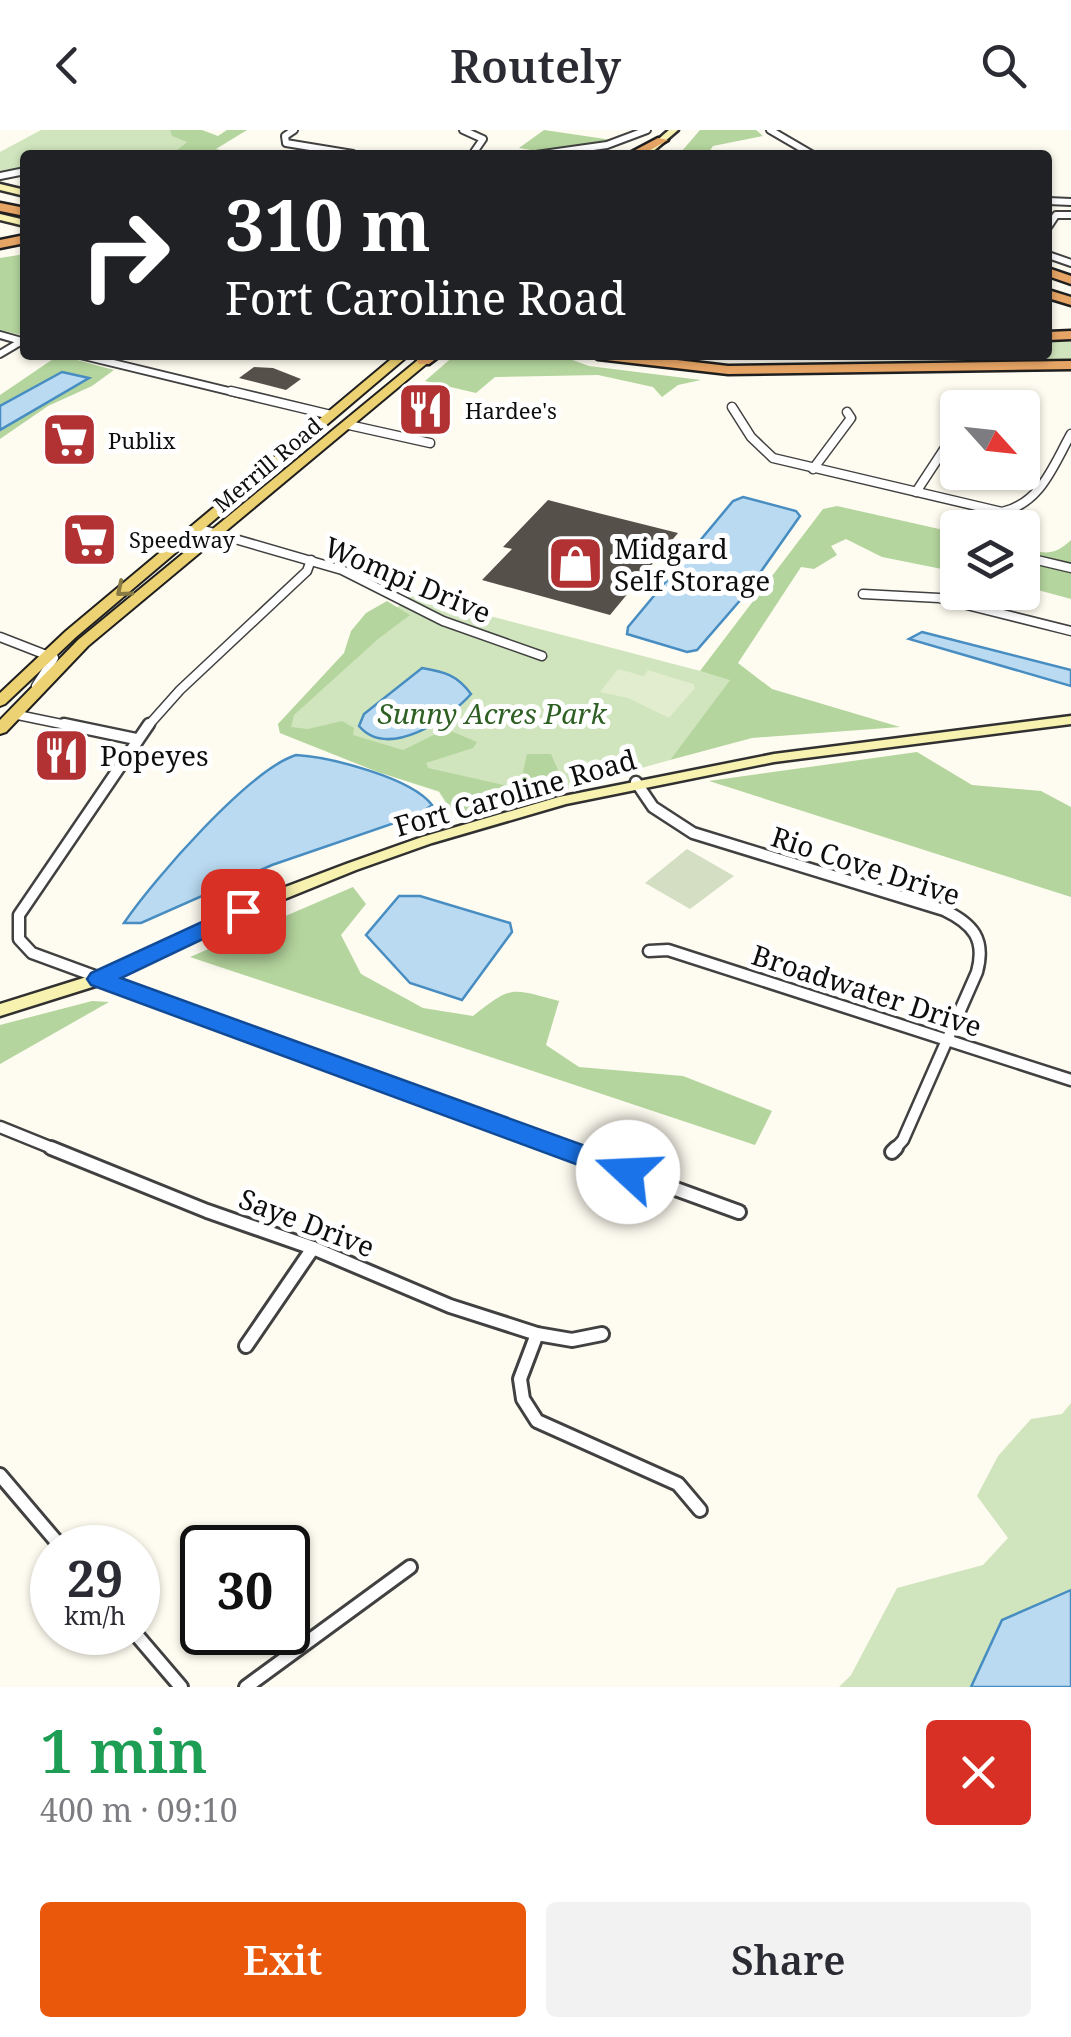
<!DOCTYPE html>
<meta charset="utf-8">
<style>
:root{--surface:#fff;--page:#f2f2f3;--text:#2b2b33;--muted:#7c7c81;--accent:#ea580c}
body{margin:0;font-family:"Noto Serif",serif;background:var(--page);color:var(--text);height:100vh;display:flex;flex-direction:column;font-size:38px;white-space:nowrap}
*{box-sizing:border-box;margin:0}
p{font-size:32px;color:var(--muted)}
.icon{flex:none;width:55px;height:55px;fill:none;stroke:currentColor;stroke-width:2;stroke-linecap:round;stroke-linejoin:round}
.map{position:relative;height:1557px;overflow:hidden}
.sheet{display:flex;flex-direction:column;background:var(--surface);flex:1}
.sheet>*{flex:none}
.top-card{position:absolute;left:20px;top:20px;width:1032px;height:210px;border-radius:10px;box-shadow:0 2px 8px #0004;background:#202124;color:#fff;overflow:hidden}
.needle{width:65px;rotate:117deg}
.fabs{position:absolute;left:940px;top:260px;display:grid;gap:20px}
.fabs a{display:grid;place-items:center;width:100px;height:100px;border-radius:10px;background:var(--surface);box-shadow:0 2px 8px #0004;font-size:50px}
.speed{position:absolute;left:30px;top:1395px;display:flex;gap:20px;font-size:50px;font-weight:700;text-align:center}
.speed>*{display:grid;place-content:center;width:130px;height:130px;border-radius:50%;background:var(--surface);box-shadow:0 2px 8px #0004;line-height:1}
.speed small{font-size:25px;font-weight:400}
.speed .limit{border:5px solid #111;border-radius:15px;background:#fff;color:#111}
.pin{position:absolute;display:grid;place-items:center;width:85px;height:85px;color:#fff;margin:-42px;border-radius:20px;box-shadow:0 5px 15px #0006}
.me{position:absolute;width:110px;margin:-55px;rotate:290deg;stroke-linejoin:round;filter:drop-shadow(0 0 8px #0008)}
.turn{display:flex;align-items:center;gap:35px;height:210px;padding:0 40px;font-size:45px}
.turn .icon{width:130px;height:130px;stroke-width:2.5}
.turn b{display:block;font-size:70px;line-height:85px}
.round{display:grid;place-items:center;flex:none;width:105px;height:105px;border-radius:10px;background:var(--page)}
.overview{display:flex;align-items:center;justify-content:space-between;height:170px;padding:0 40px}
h1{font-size:60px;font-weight:600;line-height:75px;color:#1e9e55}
.primary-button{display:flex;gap:20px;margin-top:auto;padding:20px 40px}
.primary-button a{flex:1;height:115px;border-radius:10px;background:var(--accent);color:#fff;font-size:40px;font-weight:600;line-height:115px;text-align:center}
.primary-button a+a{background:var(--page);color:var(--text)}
header{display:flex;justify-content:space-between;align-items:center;height:130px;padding:0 40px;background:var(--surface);font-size:45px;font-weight:600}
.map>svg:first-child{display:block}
.green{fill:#d0e5bd}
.forest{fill:#b4d59d}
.cemetery{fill:#d4dec3}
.pitch{fill:#e1edce}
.water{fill:#b9daf1;stroke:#478dc1;stroke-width:2.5}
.building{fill:#56504b}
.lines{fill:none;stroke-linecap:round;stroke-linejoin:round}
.street-far3-casing{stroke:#414141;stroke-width:10}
.street-far2-casing{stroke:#414141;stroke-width:11}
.street-far1-casing{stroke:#414141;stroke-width:15}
.street-casing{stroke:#414141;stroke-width:18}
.secondary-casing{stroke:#303030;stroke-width:5}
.primary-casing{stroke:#1f1f1f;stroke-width:4}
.highway-casing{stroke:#1f1f1f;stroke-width:5}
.street-far3{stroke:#fff;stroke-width:6}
.street-far2{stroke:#fff;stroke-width:8}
.street-far1{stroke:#fff;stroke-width:10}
.street{stroke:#fff;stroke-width:12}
.secondary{fill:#f8f2b1;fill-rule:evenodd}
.primary{fill:#ecd272;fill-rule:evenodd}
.highway{fill:#e7a565;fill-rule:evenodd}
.oneway{stroke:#887a45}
.route{fill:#1a73e8;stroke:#114b97;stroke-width:2.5}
.labels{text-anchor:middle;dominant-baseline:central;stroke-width:10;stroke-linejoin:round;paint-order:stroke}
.far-poi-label{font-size:22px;fill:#0e0e0e;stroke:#fff;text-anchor:start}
.far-street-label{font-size:22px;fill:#0e0e0e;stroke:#fff}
.poi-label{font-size:28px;fill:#0e0e0e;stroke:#fff;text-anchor:start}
.street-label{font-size:28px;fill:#0e0e0e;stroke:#fff}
.park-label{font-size:28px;font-style:italic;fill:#2e6024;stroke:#fff}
</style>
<header><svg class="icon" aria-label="back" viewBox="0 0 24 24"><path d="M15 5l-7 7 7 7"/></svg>Routely<svg class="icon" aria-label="search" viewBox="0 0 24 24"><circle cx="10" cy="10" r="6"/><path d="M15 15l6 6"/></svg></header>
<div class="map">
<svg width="1071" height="1557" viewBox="0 0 1071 1557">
<rect width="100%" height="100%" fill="#fefbf0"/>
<g class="green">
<polygon points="41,0 170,0 173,6 188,11 170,25 25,25 25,46 9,47 0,52 0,22"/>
<polygon points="1071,207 1071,231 800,230 719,225 1048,225 1048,208"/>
<polygon points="410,465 731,549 670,630 456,690 439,662 378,642 280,603 278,594"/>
<polygon points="1071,1273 1071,1460 1002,1490 971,1557 839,1557 851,1545 897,1458 983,1435 1008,1408 977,1366 998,1326 1031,1289 1062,1284"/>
</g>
<g class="forest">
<polygon points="170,0 202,0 218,6 227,0 247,0 216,19 242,25 170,25 187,12 172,6"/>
<polygon points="544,0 612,10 537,21 519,18"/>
<polygon points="700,0 756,0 763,6 713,16 707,25 684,25 681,22"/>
<polygon points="25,124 25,206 0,200 0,128"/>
<polygon points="59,225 114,240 92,256 48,276 0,309 0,300 39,274 62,242 0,275 0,265"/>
<polygon points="455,225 559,225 589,236 701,250 678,255 662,267 653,257 598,245 495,247 476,263 425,251"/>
<polygon points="837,376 957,403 957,442 882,427 846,409 831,416 837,425 814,439 801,437 738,533 772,559 900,597 752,608 670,630 730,550 700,541 823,379"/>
<path d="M1071,410V469L1023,456L1022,418C1045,424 1054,426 1071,410Z"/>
<polygon points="387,471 410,485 378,509 294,585 291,597 308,599 342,591 354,598 353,605 403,620 446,599 477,612 473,618 426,633 428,638 508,656 521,651 527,624 551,624 564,654 469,682 453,682 439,661 378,642 280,603 278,594 344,523 351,501 366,483"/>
<polygon points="917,622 972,655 1041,661 1071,677 1071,767 709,651"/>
<path d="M353,757L366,774L341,805L361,844L423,878L473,886C512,855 511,858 559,871L546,915L579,937L683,946L772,981L755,1015L190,827Z"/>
<polygon points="92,871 109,872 0,934 0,895"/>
</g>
<polygon class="cemetery" points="687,719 734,746 690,779 645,753"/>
<polygon class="pitch" points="618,539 644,546 648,540 693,554 695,558 669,588 628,568 600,562"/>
<g class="water">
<polygon points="62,242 89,248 0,300 0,276"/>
<polygon points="743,367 796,381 800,386 743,467 697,520 687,522 627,504 628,497 733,371"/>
<polygon points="922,502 1071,540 1071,556 909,509"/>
<path d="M422,538C445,542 457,545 471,564C449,589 388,630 359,596L364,584Z"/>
<path d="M296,625C330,627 412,648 432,675L418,685L272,735L141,793H124C153,750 249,640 296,625Z"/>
<polygon points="399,766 420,766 510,793 512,802 462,870 410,853 366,805"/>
<polygon points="1071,1460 1071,1557 971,1557 1002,1490"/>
</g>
<g class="building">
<polygon points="254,237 273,238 301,249 286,260 239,248"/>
<polygon points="548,370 598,383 678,403 610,485 482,450 512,419 503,417"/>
</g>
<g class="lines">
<defs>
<g id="street-far3">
<polyline points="294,0 285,6 286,13 353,24"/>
<polyline points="463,0 483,9 474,22 477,25"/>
<polyline points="770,0 813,25"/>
<polyline points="536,25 607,15 647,0"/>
<polyline points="0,46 25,41"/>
<polyline points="1048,71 1071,72"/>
<polyline points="1048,97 1056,85 1071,85"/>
<polyline points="1048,125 1071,133"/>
<polyline points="0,205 25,212"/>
<polyline points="0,224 22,211"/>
<polyline points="80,225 241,264"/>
</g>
<g id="street-far2">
<polyline points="231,261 331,285"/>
<path d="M732,277L751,307L773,328L1002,382C1041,373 1053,336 1071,304"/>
<polyline points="349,295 430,313"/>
<polyline points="813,339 851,288 847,282"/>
<polyline points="916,362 958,298"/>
<polyline points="197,398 342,440 443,491 542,526"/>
<polyline points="1037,430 1071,438"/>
<polyline points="863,464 939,468 1071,501"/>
<polyline points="0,507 54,528 36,556"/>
<polyline points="13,584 76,597"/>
<polyline points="147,597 180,560 307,441 311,430"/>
</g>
<g id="street-far1">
<polyline points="64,594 136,609"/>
<polyline points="149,594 19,785 19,809 32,823 569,1020"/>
<path d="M636,652L653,677L693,703L944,780C973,794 986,809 977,842L903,1010L894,1020"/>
<polyline points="649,821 668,820 1071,950"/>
<polyline points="0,997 57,1020"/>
</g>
<g id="street">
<polyline points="51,1018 207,1081 313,1118 450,1176 537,1204 572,1210 602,1204"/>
<polyline points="563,1018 739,1082"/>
<polyline points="892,1022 896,1018"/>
<polyline points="537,1204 520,1249 523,1269 537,1291 678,1354 700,1380"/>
<polyline points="246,1216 313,1118"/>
<polyline points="0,1345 62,1418"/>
<polyline points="134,1502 181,1557"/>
<polyline points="246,1557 410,1437"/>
</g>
<g id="secondary">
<polygon points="669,0 678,0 649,25 640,25"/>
<polygon points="0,54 25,60 25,66 0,60"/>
<polygon points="0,84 25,90 25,96 0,90"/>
<polygon points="1071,586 1071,594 774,632 566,674 432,713 356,740 277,772 105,853 0,886 0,874 93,845 267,764 346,734 422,707 559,667 774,624"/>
</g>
<g id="primary">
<polygon points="396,225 409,225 76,507 5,574 0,576 0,563 66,501"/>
<polygon points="424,225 437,225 88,516 6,602 0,604 0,590 78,510"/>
</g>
<g id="highway">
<polygon points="658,8 668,10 641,25 626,25"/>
<polygon points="0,73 25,78 25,86 0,81"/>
<polygon points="25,105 25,113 0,118 0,110"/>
<polygon points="1048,138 1071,146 1071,154 1048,146"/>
<polygon points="1048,160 1071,167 1071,175 1048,168"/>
<polygon points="1071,201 1071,209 1048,210 1048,202"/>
<polygon points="424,225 441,225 429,234 419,234 417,231"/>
<polygon points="591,225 634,225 728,236 1071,231 1071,239 728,244 598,229"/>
</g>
</defs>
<use href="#street-far3" class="street-far3-casing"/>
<use href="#street-far2" class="street-far2-casing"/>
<use href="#street-far1" class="street-far1-casing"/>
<use href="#street" class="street-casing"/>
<use href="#secondary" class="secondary-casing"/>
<use href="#primary" class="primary-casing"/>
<use href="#highway" class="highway-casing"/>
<use href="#street-far3" class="street-far3"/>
<use href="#street-far2" class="street-far2"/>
<use href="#street-far1" class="street-far1"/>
<use href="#street" class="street"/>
<use href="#secondary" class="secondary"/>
<use href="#primary" class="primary"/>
<use href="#highway" class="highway"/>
</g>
<defs><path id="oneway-chevron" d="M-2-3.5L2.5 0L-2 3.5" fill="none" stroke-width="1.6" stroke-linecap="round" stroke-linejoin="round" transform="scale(2.5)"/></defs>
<use class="oneway" href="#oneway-chevron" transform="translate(123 460) rotate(140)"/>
<polygon class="route" points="243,773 251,775 254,781 251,786 121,848 638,1035 642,1042 638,1050 619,1050 91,855 87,849 91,843"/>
<defs>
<symbol id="restaurant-square" viewBox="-11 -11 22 22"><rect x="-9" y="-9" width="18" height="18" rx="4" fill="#b23234" stroke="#fff"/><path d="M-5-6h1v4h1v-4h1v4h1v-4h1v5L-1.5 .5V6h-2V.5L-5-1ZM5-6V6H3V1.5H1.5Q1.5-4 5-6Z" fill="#fff"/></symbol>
<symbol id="supermarket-square" viewBox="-11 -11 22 22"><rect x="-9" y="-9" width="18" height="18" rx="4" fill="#b23234" stroke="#fff"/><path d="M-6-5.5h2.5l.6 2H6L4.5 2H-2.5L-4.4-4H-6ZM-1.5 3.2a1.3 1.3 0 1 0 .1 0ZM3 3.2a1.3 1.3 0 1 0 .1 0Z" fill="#fff"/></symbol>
<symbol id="shop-square" viewBox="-11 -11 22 22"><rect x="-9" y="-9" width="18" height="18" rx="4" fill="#b23234" stroke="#fff"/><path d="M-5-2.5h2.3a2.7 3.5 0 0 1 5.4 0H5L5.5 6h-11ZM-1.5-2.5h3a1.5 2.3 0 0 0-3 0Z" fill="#fff"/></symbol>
</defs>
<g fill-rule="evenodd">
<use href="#restaurant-square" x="394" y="248" width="63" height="63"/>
<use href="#supermarket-square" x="38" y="278" width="63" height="63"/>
<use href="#supermarket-square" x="58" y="378" width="63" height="63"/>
<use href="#shop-square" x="544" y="402" width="63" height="63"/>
<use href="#restaurant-square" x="30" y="594" width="63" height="63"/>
</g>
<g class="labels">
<g class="far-poi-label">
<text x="465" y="280">Hardee's</text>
<text x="108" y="310">Publix</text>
<text x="129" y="409">Speedway</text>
</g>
<g class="far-street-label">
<text transform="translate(267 334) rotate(-40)">Merrill Road</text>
</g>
<g class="poi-label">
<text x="614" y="418">Midgard<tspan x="614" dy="32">Self Storage</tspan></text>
<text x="100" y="625">Popeyes</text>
</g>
<g class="street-label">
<text transform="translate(408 449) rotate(23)">Wompi Drive</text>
<text transform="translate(515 662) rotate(-16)">Fort Caroline Road</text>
<text transform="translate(866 735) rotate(18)">Rio Cove Drive</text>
<text transform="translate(867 860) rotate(18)">Broadwater Drive</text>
<text transform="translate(307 1092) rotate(21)">Saye Drive</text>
</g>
<g class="park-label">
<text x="492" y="583">Sunny Acres Park</text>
</g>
</g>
</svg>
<div class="fabs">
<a><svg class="needle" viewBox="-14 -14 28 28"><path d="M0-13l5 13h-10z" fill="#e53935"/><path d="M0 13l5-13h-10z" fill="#7c7c81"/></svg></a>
<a><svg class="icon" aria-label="layers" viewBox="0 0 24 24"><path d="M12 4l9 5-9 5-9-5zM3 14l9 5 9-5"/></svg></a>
</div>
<div class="speed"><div>29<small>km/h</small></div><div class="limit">30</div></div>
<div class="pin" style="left:243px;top:781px;background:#d93025"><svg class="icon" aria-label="arrive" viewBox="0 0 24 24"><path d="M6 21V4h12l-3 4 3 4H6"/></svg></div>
<svg class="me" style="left:628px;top:1042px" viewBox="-20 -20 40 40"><circle r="19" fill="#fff"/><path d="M0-13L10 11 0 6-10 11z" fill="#1a73e8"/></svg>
<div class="top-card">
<div class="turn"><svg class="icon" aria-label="right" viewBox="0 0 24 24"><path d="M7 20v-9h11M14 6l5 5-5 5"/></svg><div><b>310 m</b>Fort Caroline Road</div></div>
</div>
</div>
<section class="sheet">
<div class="overview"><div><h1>1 min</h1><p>400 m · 09:10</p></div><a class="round" style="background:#d93025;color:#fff"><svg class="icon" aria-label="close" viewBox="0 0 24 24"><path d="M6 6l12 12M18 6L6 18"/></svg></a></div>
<div class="primary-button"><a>Exit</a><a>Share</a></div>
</section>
